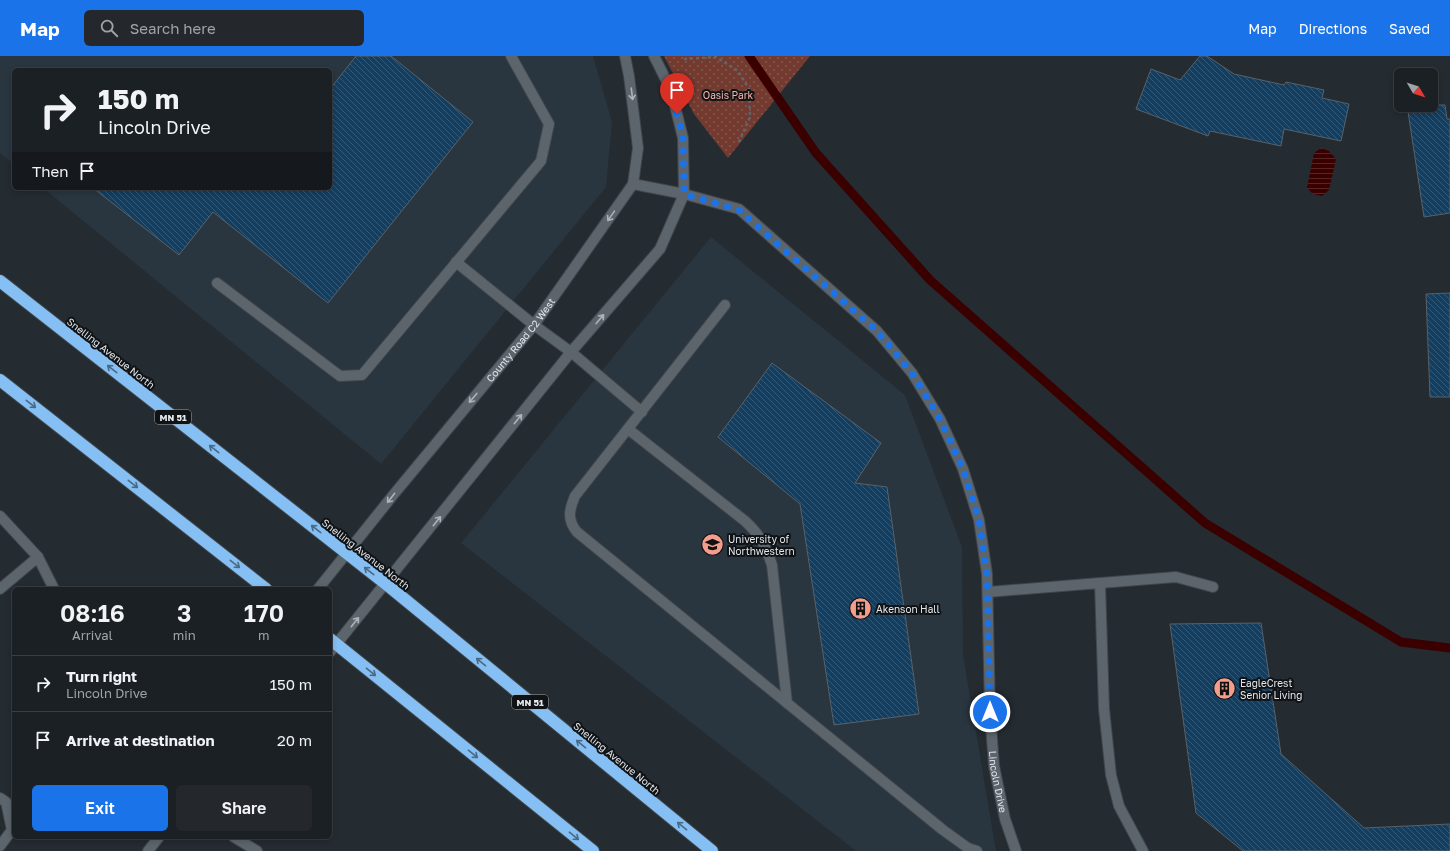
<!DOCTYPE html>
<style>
:root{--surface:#1b2025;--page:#24282d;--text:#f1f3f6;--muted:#a0a3a7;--line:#393e42;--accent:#1a73e8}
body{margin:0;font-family:"Golos Text",sans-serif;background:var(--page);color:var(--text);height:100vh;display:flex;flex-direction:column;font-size:15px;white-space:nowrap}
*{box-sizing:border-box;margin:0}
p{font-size:13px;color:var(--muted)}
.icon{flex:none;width:22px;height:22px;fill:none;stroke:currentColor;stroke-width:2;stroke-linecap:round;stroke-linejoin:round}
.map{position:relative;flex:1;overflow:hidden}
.details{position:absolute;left:12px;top:531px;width:320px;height:252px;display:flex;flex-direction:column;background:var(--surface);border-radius:6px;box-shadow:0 2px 6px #0003,0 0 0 1px var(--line)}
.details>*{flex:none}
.top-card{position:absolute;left:12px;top:12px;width:320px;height:122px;border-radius:6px;box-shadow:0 2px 6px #0003,0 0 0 1px var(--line);background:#1b2025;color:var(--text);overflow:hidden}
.needle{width:26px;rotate:129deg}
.controls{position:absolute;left:1394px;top:12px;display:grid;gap:8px}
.controls a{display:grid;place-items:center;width:44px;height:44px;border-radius:6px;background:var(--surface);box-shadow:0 2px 6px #0003,0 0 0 1px var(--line);font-size:20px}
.pin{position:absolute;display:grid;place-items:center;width:34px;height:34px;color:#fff;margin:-41px -17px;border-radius:50% 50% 50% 0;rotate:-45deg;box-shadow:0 0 4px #0007}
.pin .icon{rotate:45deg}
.me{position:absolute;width:44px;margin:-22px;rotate:0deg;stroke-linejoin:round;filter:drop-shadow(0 0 3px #0008)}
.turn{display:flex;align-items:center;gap:14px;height:84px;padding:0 20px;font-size:18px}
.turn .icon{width:52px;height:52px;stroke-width:2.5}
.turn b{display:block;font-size:28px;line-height:34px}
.then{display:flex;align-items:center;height:38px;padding:0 20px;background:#0003;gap:8px;font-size:15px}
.eta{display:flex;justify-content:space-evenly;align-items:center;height:68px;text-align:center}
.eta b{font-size:24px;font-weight:600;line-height:28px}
.primary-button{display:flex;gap:8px;margin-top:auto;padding:8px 20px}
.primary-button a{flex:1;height:46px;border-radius:6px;background:var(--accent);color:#fff;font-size:16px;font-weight:600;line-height:46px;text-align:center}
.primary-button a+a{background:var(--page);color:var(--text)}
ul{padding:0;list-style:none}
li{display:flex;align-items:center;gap:12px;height:56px;padding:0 20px;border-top:1px solid var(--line)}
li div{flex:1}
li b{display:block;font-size:15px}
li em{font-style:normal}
header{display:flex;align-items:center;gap:24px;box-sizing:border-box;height:56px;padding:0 20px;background:var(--accent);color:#fff}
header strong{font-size:19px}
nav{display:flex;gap:22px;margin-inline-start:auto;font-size:14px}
.search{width:280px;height:36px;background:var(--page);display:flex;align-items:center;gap:10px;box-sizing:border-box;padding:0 14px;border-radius:6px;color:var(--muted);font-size:15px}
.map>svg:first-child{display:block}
.built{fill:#29353f}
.park{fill:url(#park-dots)}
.water{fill:url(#water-rules)}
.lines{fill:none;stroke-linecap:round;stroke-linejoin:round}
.stream{stroke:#3a0000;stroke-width:9}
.building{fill:url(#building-back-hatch);stroke:#596168}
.minor-casing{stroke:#40464b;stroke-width:12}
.highway-casing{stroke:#40464b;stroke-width:14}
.path{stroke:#60666c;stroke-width:2.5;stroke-dasharray:3 3;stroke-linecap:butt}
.minor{stroke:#5d656c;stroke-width:10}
.highway{stroke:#85bff3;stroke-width:12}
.oneway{stroke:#adb3b8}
.oneway2{stroke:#4a6984}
.route{stroke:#1a73e8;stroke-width:7;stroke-dasharray:0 12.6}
.labels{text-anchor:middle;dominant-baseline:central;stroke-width:4;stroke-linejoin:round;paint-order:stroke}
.shield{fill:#101316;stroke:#a4a7ab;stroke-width:1}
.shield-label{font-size:9px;font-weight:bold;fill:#e3e7eb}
.park-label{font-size:10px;fill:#f4b6aa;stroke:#101316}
.street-label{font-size:10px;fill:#e3e7eb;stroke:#101316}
.poi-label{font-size:10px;fill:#e3e7eb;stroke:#101316;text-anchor:start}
</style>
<header>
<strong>Map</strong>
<div class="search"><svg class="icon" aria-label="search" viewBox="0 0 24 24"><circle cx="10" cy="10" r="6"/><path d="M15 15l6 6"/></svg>Search here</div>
<nav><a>Map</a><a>Directions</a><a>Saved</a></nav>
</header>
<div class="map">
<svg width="1450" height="795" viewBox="0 0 1450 795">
<defs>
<pattern id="park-dots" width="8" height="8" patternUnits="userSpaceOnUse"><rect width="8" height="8" fill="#733a30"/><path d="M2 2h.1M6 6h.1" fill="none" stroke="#87564e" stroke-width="1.8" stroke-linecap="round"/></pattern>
<pattern id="water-rules" width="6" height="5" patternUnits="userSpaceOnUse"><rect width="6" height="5" fill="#3a0000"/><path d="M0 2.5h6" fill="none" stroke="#562525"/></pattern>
<pattern id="building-back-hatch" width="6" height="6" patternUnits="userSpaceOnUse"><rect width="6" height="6" fill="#133e60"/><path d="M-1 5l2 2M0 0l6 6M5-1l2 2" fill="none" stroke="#355a77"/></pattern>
</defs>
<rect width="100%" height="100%" fill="#242b31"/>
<g class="built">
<polygon points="0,0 593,0 612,66 606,131 381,408 43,132 330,132 330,14 14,14 14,108 0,97"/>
<polygon points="711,181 905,339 962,491 963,599 996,795 856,795 461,487"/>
</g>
<polygon class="park" points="664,0 810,0 728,102 694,58"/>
<polygon class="water" points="1321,92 1329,95 1336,103 1329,134 1322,140 1313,138 1307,132 1314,97"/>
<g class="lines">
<polyline class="stream" points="749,0 816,97 930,224 1205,467 1401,586 1450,592"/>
</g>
<g class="building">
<polygon points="356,0 391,0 473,66 328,247 213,156 179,199 93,132 330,132 330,33"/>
<polygon points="1200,0 1207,0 1234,18 1284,29 1286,26 1324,34 1322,42 1349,48 1341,85 1284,73 1281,90 1210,75 1208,80 1136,53 1151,13 1180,24"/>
<polygon points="1407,49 1445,49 1447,63 1450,63 1450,157 1424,161"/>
<polygon points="1450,237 1450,341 1430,341 1426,238"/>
<polygon points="772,307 881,387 855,427 887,431 919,658 834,669 800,448 718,381"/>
<polygon points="1261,567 1281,698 1364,772 1450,768 1450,795 1243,795 1196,757 1170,568"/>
</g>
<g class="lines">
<defs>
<g id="minor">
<path id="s1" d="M633,128L684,138L739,153L877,275L912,317L940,363L963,413L979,464L987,518L990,656L994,710L1005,763L1016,795"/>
<polyline points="456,206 534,269 571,296 642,356"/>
<polyline points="217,227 340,320 362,319 541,105 549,68 511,0"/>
<path d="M725,249L575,440C569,454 567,464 577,476L943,774L968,792L977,795"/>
<path d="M628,373L745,465C761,480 765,489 772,509L787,647"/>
<polyline points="0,460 38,501 54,533"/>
<polyline points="1100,527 1176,521 1213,531"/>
<polyline points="0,533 38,501"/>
<path id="s2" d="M318,533L394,438L534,269L633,128L638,92L629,20L625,0"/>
<polyline points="988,536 1100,527 1104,653 1111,719 1119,750 1143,795"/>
<polyline points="330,596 571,296 660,193 684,138 683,82 671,34 654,0"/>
<polyline points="0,742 6,746 12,774 0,790"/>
<polyline points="234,781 257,795"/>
<polyline points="148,795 159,781"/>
</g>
<g id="highway">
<polyline points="0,225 386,528 712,795"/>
<polyline points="0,324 266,533"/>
<polyline points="330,583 593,795"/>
</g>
</defs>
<use href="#minor" class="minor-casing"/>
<use href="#highway" class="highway-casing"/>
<polyline class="path" points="684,3 716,1 738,15 749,33 750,61 738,88"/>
<use href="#minor" class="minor"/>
<use href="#highway" class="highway"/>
</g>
<defs><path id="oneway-shaft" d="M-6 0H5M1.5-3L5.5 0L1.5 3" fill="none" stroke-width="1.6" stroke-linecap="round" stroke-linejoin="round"/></defs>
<g class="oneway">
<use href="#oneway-shaft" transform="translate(632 38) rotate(83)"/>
<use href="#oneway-shaft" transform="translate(611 160) rotate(125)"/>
<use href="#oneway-shaft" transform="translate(600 263) rotate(-50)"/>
<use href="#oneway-shaft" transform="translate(473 342) rotate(130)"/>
<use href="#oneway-shaft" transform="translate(518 363) rotate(-51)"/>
<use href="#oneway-shaft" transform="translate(391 442) rotate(128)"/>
<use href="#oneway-shaft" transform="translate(437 465) rotate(-51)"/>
<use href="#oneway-shaft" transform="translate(355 566) rotate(-51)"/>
</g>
<g class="oneway2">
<use href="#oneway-shaft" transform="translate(112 313) rotate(-142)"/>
<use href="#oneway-shaft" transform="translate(31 348) rotate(38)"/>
<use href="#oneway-shaft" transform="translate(214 393) rotate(-142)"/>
<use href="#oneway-shaft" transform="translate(133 428) rotate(38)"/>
<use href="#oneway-shaft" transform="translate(316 473) rotate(-142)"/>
<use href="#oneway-shaft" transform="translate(235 508) rotate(38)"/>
<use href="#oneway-shaft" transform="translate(369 515) rotate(-142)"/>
<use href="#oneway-shaft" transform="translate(481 606) rotate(-141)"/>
<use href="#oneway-shaft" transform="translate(371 616) rotate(39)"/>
<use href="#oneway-shaft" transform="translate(581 688) rotate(-141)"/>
<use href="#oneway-shaft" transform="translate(473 698) rotate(39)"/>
<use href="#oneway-shaft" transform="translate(682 770) rotate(-141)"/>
<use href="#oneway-shaft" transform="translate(574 780) rotate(39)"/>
</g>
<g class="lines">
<polyline class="route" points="677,58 683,82 684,138 739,154 750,164 877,275 912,317 940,363 963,413 979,464 987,518 990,656"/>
</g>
<defs>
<symbol id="university-disc" viewBox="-11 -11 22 22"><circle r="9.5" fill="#f59d8d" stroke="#101316"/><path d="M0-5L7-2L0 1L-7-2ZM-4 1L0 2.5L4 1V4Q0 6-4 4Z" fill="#111"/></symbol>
<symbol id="building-disc" viewBox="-11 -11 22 22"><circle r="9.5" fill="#f59d8d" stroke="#101316"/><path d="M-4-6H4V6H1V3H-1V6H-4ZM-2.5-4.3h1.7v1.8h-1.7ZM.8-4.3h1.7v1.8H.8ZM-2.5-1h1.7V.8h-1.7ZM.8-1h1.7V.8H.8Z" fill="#111"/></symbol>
</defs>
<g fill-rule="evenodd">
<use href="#university-disc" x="700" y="476" width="25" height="25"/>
<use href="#building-disc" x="848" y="540" width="25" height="25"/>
<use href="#building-disc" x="1212" y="620" width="25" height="25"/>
</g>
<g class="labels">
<g class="shield">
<rect x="155" y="354" width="36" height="14" rx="3"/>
<rect x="512" y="639" width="36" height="14" rx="3"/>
</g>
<g class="shield-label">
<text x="173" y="361">MN 51</text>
<text x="530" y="646">MN 51</text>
</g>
<g class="park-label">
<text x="728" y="39">Oasis Park</text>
</g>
<g class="street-label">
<text stroke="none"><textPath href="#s2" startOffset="321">County Road C2 West</textPath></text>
<text transform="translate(111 297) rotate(38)">Snelling Avenue North</text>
<text transform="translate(366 498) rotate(38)">Snelling Avenue North</text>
<text transform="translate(617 702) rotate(39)">Snelling Avenue North</text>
<text stroke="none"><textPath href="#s1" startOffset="773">Lincoln Drive</textPath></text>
</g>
<g class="poi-label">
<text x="728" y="483">University of<tspan x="728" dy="12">Northwestern</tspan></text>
<text x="876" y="553">Akenson Hall</text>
<text x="1240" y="627">EagleCrest<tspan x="1240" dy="12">Senior Living</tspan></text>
</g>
</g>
</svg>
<div class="controls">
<a><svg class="needle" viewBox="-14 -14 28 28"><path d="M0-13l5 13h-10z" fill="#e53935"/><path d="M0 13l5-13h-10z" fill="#a0a3a7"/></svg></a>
</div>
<div class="pin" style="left:677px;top:58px;background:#d93025"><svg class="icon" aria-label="arrive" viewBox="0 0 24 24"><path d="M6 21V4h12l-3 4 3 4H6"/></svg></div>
<svg class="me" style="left:990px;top:656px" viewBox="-20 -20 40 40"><circle r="17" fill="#1a73e8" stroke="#fff" stroke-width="3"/><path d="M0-11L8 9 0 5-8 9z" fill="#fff"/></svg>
<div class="top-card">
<div class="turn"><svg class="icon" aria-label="right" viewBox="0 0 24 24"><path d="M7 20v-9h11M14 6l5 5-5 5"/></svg><div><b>150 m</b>Lincoln Drive</div></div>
<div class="then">Then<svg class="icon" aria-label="arrive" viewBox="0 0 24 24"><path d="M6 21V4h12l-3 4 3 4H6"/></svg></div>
</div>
<section class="details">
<div class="eta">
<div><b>08:16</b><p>Arrival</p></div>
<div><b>3</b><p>min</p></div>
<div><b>170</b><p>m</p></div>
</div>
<ul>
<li><svg class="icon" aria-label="right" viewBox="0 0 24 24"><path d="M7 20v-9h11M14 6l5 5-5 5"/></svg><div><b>Turn right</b><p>Lincoln Drive</p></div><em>150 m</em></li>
<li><svg class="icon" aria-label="arrive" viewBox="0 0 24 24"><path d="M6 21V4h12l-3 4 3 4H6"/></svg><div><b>Arrive at destination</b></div><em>20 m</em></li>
</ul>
<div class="primary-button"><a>Exit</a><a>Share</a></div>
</section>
</div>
